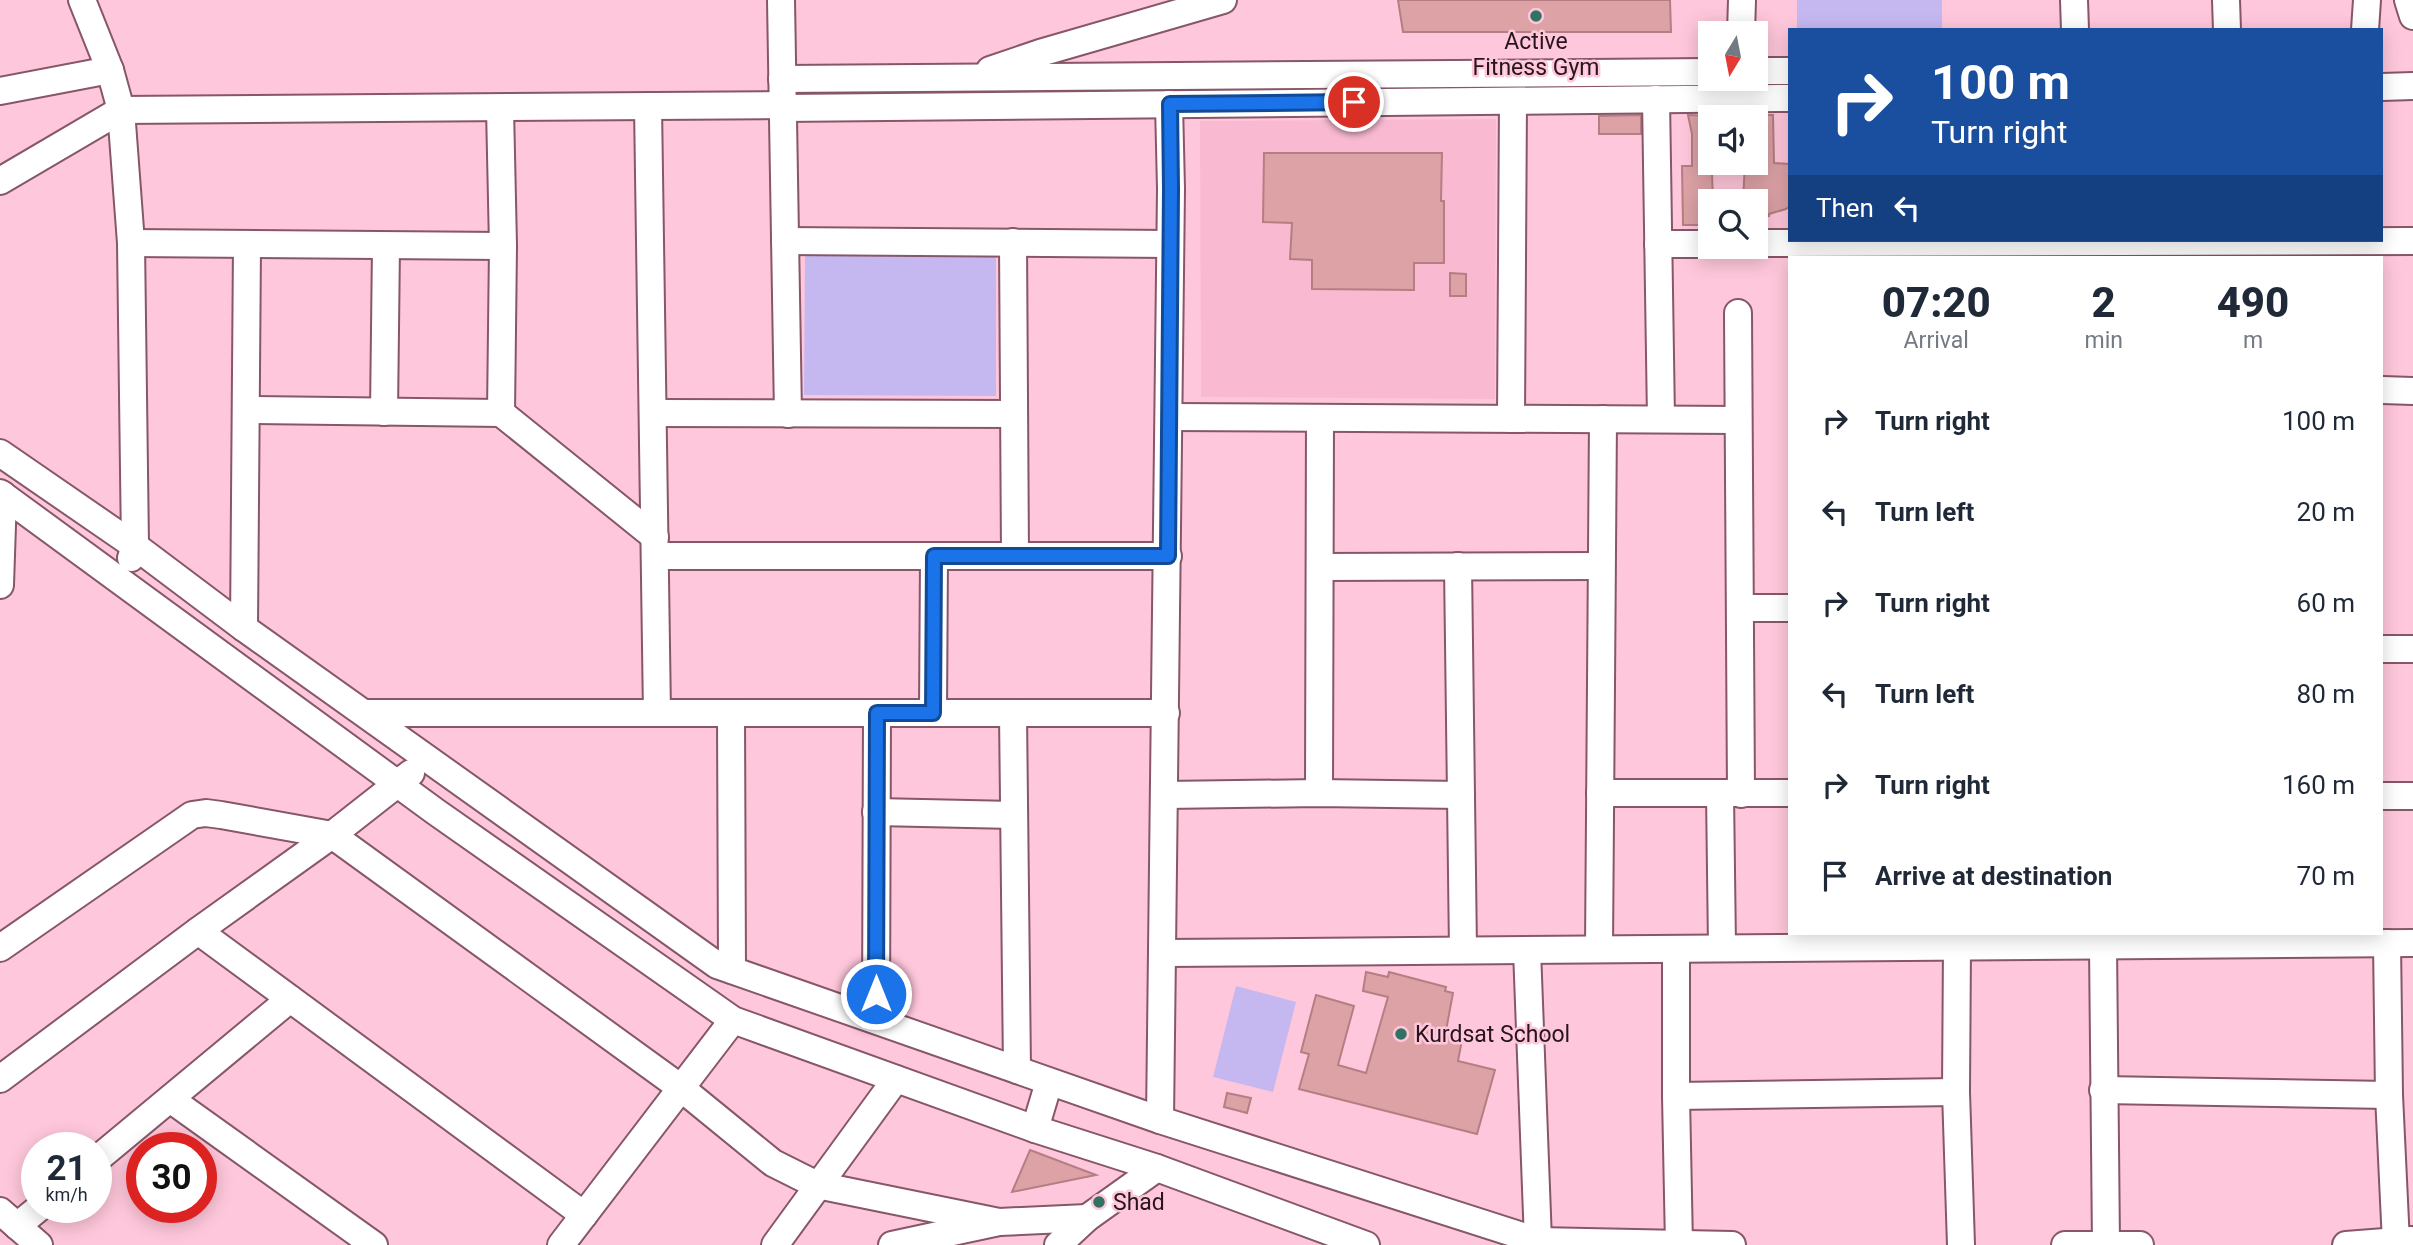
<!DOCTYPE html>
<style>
:root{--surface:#fff;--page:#f2f2f3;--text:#1f2937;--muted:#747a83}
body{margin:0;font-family:Roboto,sans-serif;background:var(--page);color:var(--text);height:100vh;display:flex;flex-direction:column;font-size:26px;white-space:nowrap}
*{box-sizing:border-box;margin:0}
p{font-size:23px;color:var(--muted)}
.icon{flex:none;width:38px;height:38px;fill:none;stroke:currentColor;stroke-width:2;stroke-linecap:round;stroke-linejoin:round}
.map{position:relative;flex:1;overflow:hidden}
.details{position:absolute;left:1788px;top:256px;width:595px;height:679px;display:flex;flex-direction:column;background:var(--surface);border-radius:0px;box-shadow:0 4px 18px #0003}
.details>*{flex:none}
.hud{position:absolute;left:1788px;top:28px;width:595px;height:214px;border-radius:0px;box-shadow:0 4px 18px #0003;background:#1a4fa0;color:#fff;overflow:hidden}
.needle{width:46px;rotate:190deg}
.controls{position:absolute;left:1698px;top:21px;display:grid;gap:14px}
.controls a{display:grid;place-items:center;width:70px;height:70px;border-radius:0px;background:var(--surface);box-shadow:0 4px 18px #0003;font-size:35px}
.speed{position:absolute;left:21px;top:1132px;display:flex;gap:14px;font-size:35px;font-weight:700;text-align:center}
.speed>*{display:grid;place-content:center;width:91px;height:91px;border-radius:50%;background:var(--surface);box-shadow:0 4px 18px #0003;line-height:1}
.speed small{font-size:18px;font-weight:400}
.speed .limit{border:10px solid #d22;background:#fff;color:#111}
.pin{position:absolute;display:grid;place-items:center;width:60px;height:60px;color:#fff;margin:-30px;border:4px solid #fff;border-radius:50%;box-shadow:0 2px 7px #0007}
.me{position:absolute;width:77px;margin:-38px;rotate:0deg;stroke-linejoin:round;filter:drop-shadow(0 0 5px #0008)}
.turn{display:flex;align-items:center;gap:24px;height:147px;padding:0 28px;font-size:32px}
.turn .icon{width:91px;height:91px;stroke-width:2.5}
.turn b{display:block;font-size:49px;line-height:60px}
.then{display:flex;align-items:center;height:66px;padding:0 28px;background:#0003;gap:14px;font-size:26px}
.eta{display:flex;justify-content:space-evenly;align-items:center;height:119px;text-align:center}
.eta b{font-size:42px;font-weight:800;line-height:49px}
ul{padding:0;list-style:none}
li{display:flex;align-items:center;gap:21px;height:91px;padding:0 28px}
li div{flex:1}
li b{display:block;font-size:26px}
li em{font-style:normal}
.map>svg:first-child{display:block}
.built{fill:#f9bad1}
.green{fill:#c5b8f1}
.building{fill:#dca2a6;stroke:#b57e82;stroke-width:2}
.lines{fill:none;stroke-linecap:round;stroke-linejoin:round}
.minor-casing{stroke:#865669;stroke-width:30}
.minor{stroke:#fff;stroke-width:26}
.route-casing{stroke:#114b97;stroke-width:18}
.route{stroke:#1a73e8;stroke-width:12}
.poi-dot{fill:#317262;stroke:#ffc7db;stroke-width:2.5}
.labels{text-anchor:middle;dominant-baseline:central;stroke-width:5;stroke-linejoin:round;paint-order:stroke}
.poi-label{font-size:23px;fill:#28151c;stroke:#ffc7db;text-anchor:start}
</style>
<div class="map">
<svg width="2413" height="1245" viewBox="0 0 2413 1245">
<rect width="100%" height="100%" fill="#ffc7db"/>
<polygon class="built" points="1496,119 1495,399 1201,397 1200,121"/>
<g class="green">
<polygon points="1797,0 1942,0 1942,28 1797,29"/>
<polygon points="805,255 996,256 996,396 804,395"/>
<polygon points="1236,986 1296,1002 1273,1092 1213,1077"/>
</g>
<g class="building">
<polygon points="1398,0 1670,0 1671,32 1403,32"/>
<polygon points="1641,115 1641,134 1599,134 1599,116"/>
<polygon points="1688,115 1710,116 1713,201 1710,201 1710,225 1683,225 1682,166 1692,166 1692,134"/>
<polygon points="1755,115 1773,115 1774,163 1790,164 1790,206 1786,209 1769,214 1769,216 1755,216 1755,201 1743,201 1745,163 1755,163"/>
<polygon points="1264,153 1442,153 1441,201 1444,201 1444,263 1414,263 1414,290 1312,289 1312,260 1290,259 1292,223 1263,222"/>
<polygon points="1450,273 1466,274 1466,296 1450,296"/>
<polygon points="1366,972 1388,977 1389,972 1446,987 1445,991 1453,993 1445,1036 1462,1040 1458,1061 1495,1070 1477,1134 1299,1089 1309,1054 1301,1052 1316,995 1354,1006 1338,1065 1366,1073 1388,997 1363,991"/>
<polygon points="1227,1093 1251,1098 1247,1113 1224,1107"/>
<polygon points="1030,1150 1096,1175 1012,1192"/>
</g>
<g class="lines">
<defs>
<g id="minor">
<polyline points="82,0 110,70 121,110 131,243 135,546 131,558"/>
<polyline points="781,0 788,414"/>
<polyline points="2074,0 2075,30"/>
<polyline points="2226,0 2227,30"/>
<polyline points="2408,0 2413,16"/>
<polyline points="2365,30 2367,0"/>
<polyline points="1741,33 1742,0"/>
<polyline points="990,70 1040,53 1223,0"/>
<polyline points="1755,71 1790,71"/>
<polyline points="782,79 1710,72"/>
<polyline points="2382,87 2413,86"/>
<polyline points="0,91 110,70"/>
<polyline points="1656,99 1661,419"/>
<polyline points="648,106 657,713"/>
<polyline points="500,108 503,246 501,413"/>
<polyline points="782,108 1790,98"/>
<polyline points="0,181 121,110 782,105"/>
<polyline points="785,241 1170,244"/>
<polyline points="1013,242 1015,556"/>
<polyline points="131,243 503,246"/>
<polyline points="1755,243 2413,241"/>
<polyline points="1658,244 1710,244"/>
<polyline points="1738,313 1741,794"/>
<polyline points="2382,390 2413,391"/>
<polyline points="246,410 501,413 655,537"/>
<polyline points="384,412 386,246"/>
<polyline points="653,413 1014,414"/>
<polyline points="1169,417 1738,420"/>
<polyline points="1511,419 1513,101"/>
<polyline points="0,453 135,546 244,628 717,965 1160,1120 1538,1241 1732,1245"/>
<polyline points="0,493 436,812 733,1020 1035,1129 1157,1168 1366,1245"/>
<polyline points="655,556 1168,556"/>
<polyline points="1458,566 1463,950"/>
<polyline points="1320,567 1601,566"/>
<polyline points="0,585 3,495"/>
<polyline points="1740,608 1790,608"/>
<polyline points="244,628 247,245"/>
<polyline points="2382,649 2413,649"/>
<polyline points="366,713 1166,713"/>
<polyline points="731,713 732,970"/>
<polyline points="933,713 934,556"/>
<polyline points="1013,713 1017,1070"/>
<polyline points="1319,793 1320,418"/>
<polyline points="1600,793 1790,793"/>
<polyline points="1720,793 1722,948"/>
<polyline points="1165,795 1319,793 1461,795"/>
<polyline points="2382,796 2413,796"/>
<polyline points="876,812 1014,815"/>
<polyline points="198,931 584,1215"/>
<polyline points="2387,943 2389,1095 2396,1243"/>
<polyline points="2103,945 2106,1244"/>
<polyline points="1957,946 1956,1092 1961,1245"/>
<polyline points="0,948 192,815 206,813 221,815 332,835 681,1088 773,1163 817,1185 999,1222"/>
<polyline points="1599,949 1603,419"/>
<polyline points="1676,949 1676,1096 1679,1245"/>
<polyline points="1527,950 1538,1241"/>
<polyline points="1164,953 2413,943"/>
<polyline points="876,1020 877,713"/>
<polyline points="0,1079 198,931 332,835 411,773"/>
<polyline points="2103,1090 2389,1095"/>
<polyline points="1676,1096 1956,1092"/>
<polyline points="170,1099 374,1245"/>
<polyline points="1160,1120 1171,189 1169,104"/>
<polyline points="1035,1129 1049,1082"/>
<polyline points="96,1160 290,999"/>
<polyline points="0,1211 39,1245"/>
<polyline points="17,1226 39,1208"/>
<polyline points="561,1245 733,1020"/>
<polyline points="775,1245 896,1079"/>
<polyline points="892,1245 999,1222 1087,1218"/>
<polyline points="1058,1245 1087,1218 1157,1168"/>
<polyline points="2065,1245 2140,1245"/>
<polyline points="2346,1245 2411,1240"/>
</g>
</defs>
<use href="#minor" class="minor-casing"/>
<use href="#minor" class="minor"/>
</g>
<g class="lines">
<defs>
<polyline id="route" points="876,994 877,713 933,713 934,556 1168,556 1171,189 1170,104 1354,102"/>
</defs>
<use href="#route" class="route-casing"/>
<use href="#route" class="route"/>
</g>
<g class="poi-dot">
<circle cx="1536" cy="16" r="7"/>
<circle cx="1401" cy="1034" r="7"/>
<circle cx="1099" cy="1202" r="7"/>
</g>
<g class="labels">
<g class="poi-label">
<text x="1536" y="41" text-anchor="middle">Active<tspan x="1536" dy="26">Fitness Gym</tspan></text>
<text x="1415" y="1034">Kurdsat School</text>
<text x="1113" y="1202">Shad</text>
</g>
</g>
</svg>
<div class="controls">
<a><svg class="needle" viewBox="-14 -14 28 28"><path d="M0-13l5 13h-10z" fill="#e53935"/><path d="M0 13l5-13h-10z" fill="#747a83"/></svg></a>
<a><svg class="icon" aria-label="sound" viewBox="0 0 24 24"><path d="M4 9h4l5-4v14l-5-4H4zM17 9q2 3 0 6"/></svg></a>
<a><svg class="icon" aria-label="search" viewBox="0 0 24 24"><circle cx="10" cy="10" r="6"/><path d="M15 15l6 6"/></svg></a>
</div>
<div class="speed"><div>21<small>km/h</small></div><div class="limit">30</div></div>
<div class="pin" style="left:1354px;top:102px;background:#d93025"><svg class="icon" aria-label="arrive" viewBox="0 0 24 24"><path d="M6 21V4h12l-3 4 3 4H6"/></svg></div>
<svg class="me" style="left:876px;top:994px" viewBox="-20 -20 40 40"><circle r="17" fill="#1a73e8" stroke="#fff" stroke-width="3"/><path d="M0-11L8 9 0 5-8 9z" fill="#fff"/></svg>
<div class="hud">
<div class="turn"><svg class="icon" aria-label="right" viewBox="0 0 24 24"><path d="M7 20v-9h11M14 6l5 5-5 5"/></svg><div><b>100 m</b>Turn right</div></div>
<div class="then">Then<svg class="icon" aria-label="left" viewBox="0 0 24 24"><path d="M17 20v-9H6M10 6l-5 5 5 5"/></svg></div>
</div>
<section class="details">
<div class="eta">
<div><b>07:20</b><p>Arrival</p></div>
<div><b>2</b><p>min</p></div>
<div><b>490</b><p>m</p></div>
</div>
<ul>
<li><svg class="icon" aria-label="right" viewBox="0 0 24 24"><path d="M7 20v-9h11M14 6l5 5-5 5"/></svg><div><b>Turn right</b></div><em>100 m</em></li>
<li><svg class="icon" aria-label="left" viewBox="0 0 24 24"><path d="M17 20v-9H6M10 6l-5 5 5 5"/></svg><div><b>Turn left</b></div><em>20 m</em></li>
<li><svg class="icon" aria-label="right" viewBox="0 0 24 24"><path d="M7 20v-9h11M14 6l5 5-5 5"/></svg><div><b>Turn right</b></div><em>60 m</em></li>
<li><svg class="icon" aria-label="left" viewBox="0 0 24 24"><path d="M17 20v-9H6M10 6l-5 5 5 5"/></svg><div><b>Turn left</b></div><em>80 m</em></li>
<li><svg class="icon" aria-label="right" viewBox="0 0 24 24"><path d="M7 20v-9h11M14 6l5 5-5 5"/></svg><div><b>Turn right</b></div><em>160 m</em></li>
<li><svg class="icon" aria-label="arrive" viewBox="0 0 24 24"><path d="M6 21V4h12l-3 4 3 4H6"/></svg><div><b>Arrive at destination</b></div><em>70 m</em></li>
</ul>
</section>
</div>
